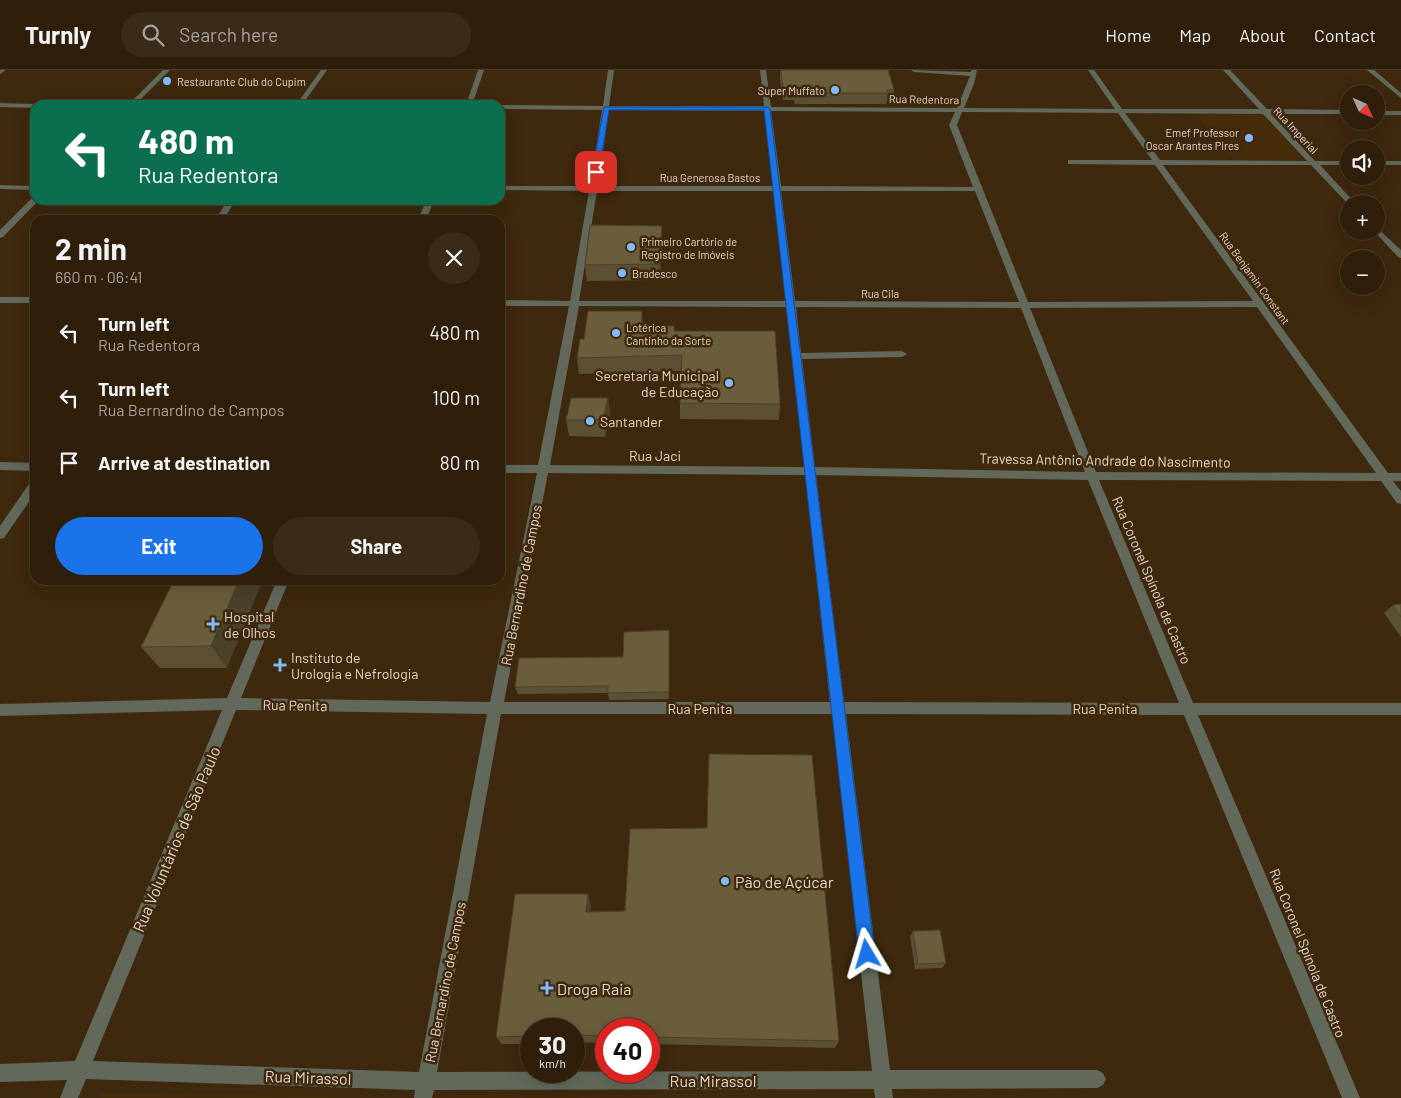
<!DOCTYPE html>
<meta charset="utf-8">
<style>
:root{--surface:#2e1e0a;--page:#3a2b18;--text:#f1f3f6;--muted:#a7a29c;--line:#493c2b;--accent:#1a73e8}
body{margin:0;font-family:Barlow,sans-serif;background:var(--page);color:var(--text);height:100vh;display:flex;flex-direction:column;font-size:19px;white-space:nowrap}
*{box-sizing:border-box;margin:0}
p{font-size:16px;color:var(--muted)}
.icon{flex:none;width:28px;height:28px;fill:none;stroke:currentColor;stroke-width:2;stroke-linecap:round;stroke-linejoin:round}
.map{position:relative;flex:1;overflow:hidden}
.panel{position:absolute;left:30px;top:145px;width:475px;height:370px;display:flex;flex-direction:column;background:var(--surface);border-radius:15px;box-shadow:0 5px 20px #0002,0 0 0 1px var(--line)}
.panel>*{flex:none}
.guide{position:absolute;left:30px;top:30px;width:475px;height:105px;border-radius:15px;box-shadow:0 5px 20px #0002,0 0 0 1px var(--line);background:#0b6e4f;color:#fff;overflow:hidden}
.needle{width:32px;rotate:135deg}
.tools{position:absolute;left:1340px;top:15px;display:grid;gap:10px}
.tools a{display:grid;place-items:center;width:45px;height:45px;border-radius:50%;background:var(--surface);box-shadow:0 5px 20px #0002,0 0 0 1px var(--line);font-size:25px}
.speed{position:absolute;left:520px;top:948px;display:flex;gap:10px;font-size:25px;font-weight:700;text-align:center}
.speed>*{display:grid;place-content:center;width:65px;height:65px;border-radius:50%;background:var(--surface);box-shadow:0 5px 20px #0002,0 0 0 1px var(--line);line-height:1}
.speed small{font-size:12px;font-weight:400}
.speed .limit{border:8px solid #d22;background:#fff;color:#111}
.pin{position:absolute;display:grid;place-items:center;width:42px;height:42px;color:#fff;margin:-21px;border-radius:10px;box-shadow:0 2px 8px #0006}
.me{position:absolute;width:55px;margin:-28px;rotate:353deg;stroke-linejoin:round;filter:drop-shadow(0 0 4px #0008)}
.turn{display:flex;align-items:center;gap:18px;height:105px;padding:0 25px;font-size:22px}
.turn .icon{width:65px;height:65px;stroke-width:2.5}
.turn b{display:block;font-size:35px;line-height:42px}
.round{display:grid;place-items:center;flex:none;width:52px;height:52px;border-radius:26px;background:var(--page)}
.overview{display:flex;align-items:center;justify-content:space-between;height:85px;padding:0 25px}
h1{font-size:30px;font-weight:700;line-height:38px}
.cta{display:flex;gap:10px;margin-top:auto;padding:10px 25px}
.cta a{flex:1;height:58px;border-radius:30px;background:var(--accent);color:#fff;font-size:20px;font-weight:700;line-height:58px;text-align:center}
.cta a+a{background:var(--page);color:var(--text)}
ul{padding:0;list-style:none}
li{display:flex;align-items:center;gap:15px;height:65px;padding:0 25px}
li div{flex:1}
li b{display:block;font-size:19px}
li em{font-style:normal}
header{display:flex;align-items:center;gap:30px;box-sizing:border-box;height:70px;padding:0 25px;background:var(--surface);border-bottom:1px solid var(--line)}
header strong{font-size:24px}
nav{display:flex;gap:28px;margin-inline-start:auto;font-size:18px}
.search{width:350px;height:45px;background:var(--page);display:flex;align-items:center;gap:12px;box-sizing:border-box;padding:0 18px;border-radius:28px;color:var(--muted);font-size:19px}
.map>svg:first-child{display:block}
.built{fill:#472c0a}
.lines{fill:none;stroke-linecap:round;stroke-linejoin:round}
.minor{fill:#62695b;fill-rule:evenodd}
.wall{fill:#5b5034}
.shaded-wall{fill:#4a412a}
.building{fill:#6a5d3c;stroke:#4a412a}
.route{fill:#1a73e8;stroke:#114b97}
.poi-dot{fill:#7fbdfa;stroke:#3e280e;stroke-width:2}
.labels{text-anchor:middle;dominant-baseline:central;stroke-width:5;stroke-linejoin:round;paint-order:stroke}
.far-poi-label{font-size:11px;fill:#e3d5c6;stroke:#3e280e;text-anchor:start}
.far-street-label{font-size:11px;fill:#e3d5c6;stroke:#3e280e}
.poi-label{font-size:14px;fill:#e3d5c6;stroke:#3e280e;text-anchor:start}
.street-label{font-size:14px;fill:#e3d5c6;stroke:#3e280e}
.near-street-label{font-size:16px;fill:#e3d5c6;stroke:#3e280e}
.near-poi-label{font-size:16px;fill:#e3d5c6;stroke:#3e280e;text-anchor:start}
</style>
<header>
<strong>Turnly</strong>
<div class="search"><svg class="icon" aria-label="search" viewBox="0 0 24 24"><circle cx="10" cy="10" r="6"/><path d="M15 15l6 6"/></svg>Search here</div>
<nav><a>Home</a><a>Map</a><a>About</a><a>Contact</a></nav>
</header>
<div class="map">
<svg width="1401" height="1028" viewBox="0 0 1401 1028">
<rect width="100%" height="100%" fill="#3e280e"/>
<g class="built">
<polygon points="1195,45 1263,45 1304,90 1234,90"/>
<polygon points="102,1023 399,1027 100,1028"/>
</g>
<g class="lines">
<g class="minor">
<polygon points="0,0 6,0 0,4"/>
<polygon points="163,0 170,0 135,35 128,35"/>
<polygon points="321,0 327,0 302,35 296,35"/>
<polygon points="478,0 484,0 472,35 466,35"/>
<path d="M608,0H614L609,36H764L760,0H766L771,37L957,38L970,6L914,2L911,0L971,2V0H977L974,14L964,38L1115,39L1088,0H1094L1122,39H1259L1223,0H1230L1267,39L1349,40V44H1271L1315,91H1349V95H1320L1356,134L1349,135L1311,95H1163L1388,403H1401V411H1393L1401,421V434L1397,433L1381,411L1099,410L1193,633H1401V645H1198L1360,1028H1342L1184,645L846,644L890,1000H1097L1103,1003L1106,1009L1103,1015L1097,1018L892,1019L893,1028H875L874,1019L434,1020L432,1028H414L415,1020L86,1009L78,1028H60L67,1010L0,1012V994L75,991L222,640L0,646V634L227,628L277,510H289L241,628L490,632L537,403H500V395H538L569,236H500V230L570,231L589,121L500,120V116H590L602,40L500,39V35L603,36ZM609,40L764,41L773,116H598ZM771,41L955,42L949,55L973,117L781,116ZM962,42L1118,43L1152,90H1068V94L1155,95L1253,231L1028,232L957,55ZM1125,43L1263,44L1307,91L1160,90ZM597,121H773L786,231H579ZM781,121H975L1019,232L795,231ZM579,236L786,237L804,397L550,395ZM796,237L1021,238L1085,402L815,397L802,289L902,287L907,284L902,281L801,283ZM1257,237L1376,403L1096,402L1030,238ZM548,403L805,405L830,632H504ZM816,405L1088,410L1179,633L844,632ZM236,640L487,644L419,1002L93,991ZM501,644H832L872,1001L437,1002Z"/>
<polygon points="1367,0 1374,0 1401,23 1401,28"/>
<polygon points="0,33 35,34 38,35 35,35 35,38 0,37"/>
<rect x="1376" y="41" width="25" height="4"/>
<rect x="1376" y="91" width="25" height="4"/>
<polygon points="0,115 35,116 35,120 0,119"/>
<polygon points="32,128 39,130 3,167 0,168 0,160"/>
<polygon points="228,130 236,130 223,150 215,150"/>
<polygon points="426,130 434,130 426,150 418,150"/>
<polygon points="1376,157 1401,180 1401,188 1398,187 1374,161 1376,161"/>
<rect x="0" y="227" width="35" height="6"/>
<polygon points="0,392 35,393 35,401 0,400"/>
<polygon points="35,410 35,423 4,468 0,469 0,456 31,411"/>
</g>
</g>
<g class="wall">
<polygon points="780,0 894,20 892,31 887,31 886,34 795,34 794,30 783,30 780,9"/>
<polygon points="662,172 660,210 587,211 585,195"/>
<polygon points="642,241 643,256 674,261 780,334 779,350 680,349 680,333 681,301 579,304 577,288 584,269"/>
<polygon points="608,328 610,344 605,367 569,366 566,350"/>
<polygon points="174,510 227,598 160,598 141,577"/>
<polygon points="1401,534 1401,567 1384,543 1393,535"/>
<polygon points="669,568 669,629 609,630 608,623 518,624 515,617 623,587"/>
<polygon points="591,835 590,842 839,971 835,978 652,974 652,991 649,991 649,959 606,959 606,973 574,972 574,959 531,959 531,974 502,974 496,967"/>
<polygon points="913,861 946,893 942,898 915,899 910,866"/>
</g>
<g class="shaded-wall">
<polygon points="662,156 662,172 660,210 659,194"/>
<polygon points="608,328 610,344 605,367 603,350"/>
<polygon points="239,510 263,510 227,598 211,576"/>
<polygon points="588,824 591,835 589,852 586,842"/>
<polygon points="651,967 652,974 652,991 650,984"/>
</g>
<g class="building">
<polygon points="781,0 888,0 894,20 887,20 888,23 795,23 795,19 783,19"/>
<polygon points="590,155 662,156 659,194 585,195"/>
<polygon points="588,241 642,241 641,256 674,256 674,261 775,261 780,334 680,333 682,285 577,288 580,269 584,269"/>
<polygon points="571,328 608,328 603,350 566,350"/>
<polygon points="174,510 239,510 211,576 141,577"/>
<polygon points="1401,534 1401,547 1393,535"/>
<polygon points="669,560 669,622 608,623 608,616 515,617 519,588 623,587 624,562"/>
<polygon points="709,684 812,685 839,971 651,967 650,984 649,984 649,959 606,959 606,966 574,965 574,959 531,959 531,966 496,967 515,824 588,824 586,842 625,841 630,759 707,758"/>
<polygon points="940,860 946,893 918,894 913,861"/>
</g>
<polygon class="route" points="604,37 767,37 770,39 875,884 873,890 867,892 862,890 859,884 764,40 609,40 599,102 596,104 592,102"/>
<g class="poi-dot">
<circle cx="167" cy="11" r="5"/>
<circle cx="835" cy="20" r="5"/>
<circle cx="1249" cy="68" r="5"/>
<circle cx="631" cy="177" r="5"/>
<circle cx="622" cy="203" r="5"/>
<circle cx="616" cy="263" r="5"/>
<circle cx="729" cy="313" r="5"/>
<circle cx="590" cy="351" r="5"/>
<path d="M210.5 546.5h5v5h5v5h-5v5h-5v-5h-5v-5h5z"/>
<path d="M277.5 587.5h5v5h5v5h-5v5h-5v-5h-5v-5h5z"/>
<circle cx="725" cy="811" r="5"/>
<path d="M544.5 910.5h5v5h5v5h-5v5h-5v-5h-5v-5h5z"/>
</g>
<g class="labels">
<g class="far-poi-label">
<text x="177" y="11">Restaurante Club do Cupim</text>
<text x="825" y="20" text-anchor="end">Super Muffato</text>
<text x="1239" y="62" text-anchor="end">Emef Professor<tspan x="1239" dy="13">Oscar Arantes Pires</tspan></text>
<text x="641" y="171">Primeiro Cartório de<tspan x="641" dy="13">Registro de Imóveis</tspan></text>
<text x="632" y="203">Bradesco</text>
<text x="626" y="257">Lotérica<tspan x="626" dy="13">Cantinho da Sorte</tspan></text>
</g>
<g class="far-street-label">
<text transform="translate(924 29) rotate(1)">Rua Redentora</text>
<text transform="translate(1296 60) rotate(47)">Rua Imperial</text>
<text x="710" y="107">Rua Generosa Bastos</text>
<text transform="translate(1255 208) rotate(54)">Rua Benjamin Constant</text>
<text x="880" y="223">Rua Cila</text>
</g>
<g class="poi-label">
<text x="719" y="305" text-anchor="end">Secretaria Municipal<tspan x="719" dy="16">de Educação</tspan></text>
<text x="600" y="351">Santander</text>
<text x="224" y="546">Hospital<tspan x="224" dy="16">de Olhos</tspan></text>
<text x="291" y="587">Instituto de<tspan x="291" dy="16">Urologia e Nefrologia</tspan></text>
</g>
<g class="street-label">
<text x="655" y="385">Rua Jaci</text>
<text transform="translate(1105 390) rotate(1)">Travessa Antônio Andrade do Nascimento</text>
<text transform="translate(1152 510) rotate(67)">Rua Coronel Spínola de Castro</text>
<text transform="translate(521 515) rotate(-79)">Rua Bernardino de Campos</text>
<text transform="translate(295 635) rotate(1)">Rua Penita</text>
<text x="700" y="638">Rua Penita</text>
<text x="1105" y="638">Rua Penita</text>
<text transform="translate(1308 883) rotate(68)">Rua Coronel Spínola de Castro</text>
<text transform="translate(445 912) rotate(-79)">Rua Bernardino de Campos</text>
</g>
<g class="near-street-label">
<text transform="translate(176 769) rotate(-67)">Rua Voluntários de São Paulo</text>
<text transform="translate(308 1007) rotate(2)">Rua Mirassol</text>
<text x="713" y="1010">Rua Mirassol</text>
</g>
<g class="near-poi-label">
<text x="735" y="811">Pão de Açúcar</text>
<text x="557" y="918">Droga Raia</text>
</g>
</g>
</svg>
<div class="tools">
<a><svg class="needle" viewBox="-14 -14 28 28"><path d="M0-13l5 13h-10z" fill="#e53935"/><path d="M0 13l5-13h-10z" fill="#a7a29c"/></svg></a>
<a><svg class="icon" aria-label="sound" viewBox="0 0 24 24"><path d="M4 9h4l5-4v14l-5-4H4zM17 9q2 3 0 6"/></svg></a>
<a>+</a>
<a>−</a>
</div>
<div class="speed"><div>30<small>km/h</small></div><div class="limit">40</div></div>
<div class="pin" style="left:596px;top:102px;background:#d93025"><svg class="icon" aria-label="arrive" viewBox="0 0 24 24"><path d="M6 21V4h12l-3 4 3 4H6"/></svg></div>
<svg class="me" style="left:867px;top:884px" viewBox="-20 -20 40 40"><path d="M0-17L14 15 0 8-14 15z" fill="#1a73e8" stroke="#fff" stroke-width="4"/></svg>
<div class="guide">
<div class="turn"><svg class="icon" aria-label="left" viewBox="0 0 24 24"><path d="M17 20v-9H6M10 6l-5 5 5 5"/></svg><div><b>480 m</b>Rua Redentora</div></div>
</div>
<section class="panel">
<div class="overview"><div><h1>2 min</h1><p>660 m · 06:41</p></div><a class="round"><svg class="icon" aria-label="close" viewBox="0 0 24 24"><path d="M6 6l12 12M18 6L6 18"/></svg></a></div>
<ul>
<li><svg class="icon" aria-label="left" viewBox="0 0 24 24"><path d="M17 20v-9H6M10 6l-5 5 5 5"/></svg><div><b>Turn left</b><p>Rua Redentora</p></div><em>480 m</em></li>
<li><svg class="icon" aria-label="left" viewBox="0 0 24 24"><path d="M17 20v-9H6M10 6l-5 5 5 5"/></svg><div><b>Turn left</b><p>Rua Bernardino de Campos</p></div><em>100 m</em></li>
<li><svg class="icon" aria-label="arrive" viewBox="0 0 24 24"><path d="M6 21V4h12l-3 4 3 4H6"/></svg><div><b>Arrive at destination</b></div><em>80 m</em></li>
</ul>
<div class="cta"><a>Exit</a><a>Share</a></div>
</section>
</div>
